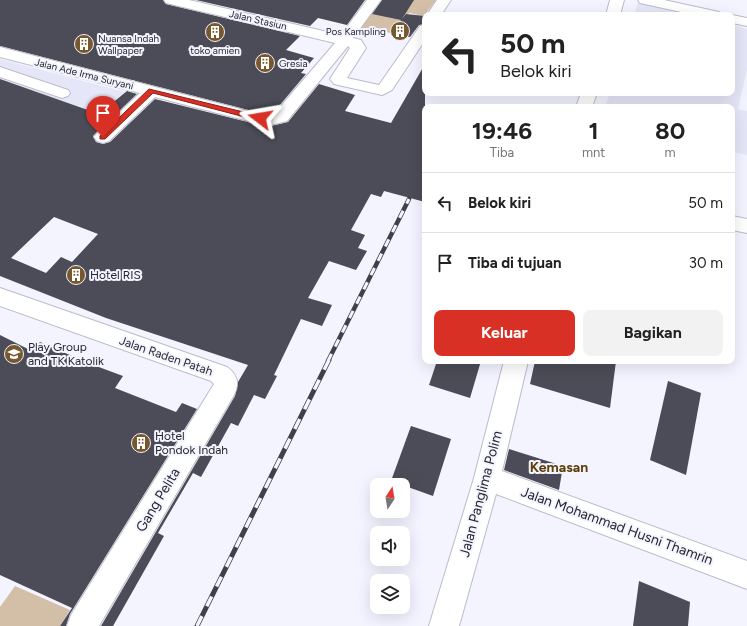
<!DOCTYPE html>
<html lang="id">
<style>
:root{--surface:#fff;--page:#f2f2f2;--text:#222;--muted:#767676;--line:#e0e0e0;--accent:#d93025}
body{margin:0;font-family:Figtree,sans-serif;background:var(--page);color:var(--text);height:100vh;display:flex;flex-direction:column;font-size:15px;white-space:nowrap}
*{box-sizing:border-box;margin:0}
p{font-size:13px;color:var(--muted)}
.icon{flex:none;width:22px;height:22px;fill:none;stroke:currentColor;stroke-width:2;stroke-linecap:round;stroke-linejoin:round}
.map{position:relative;flex:1;overflow:hidden}
.sheet{position:absolute;left:422px;top:104px;width:313px;height:260px;display:flex;flex-direction:column;background:var(--surface);border-radius:8px;box-shadow:0 4px 16px #0002}
.sheet>*{flex:none}
.banner{position:absolute;left:422px;top:12px;width:313px;height:84px;border-radius:8px;box-shadow:0 4px 16px #0002;background:#fff;color:var(--text);overflow:hidden}
.needle{width:26px;rotate:12deg}
.fabs{position:absolute;left:370px;top:478px;display:grid;gap:8px}
.fabs a{display:grid;place-items:center;width:40px;height:40px;border-radius:8px;background:var(--surface);box-shadow:0 4px 16px #0002;font-size:20px}
.pin{position:absolute;display:grid;place-items:center;width:34px;height:34px;color:#fff;margin:-41px -17px;border-radius:50% 50% 50% 0;rotate:-45deg;box-shadow:0 0 4px #0007}
.pin .icon{rotate:45deg}
.me{position:absolute;width:44px;margin:-22px;rotate:284deg;stroke-linejoin:round;filter:drop-shadow(0 0 3px #0008)}
.turn{display:flex;align-items:center;gap:14px;height:84px;padding:0 12px;font-size:18px}
.turn .icon{width:52px;height:52px;stroke-width:2.5}
.turn b{display:block;font-size:28px;line-height:34px}
.eta{display:flex;justify-content:space-evenly;align-items:center;height:68px;text-align:center}
.eta b{font-size:24px;font-weight:700;line-height:28px}
.action{display:flex;gap:8px;margin-top:auto;padding:8px 12px}
.action a{flex:1;height:46px;border-radius:8px;background:var(--accent);color:#fff;font-size:16px;font-weight:700;line-height:46px;text-align:center}
.action a+a{background:var(--page);color:var(--text)}
ul{padding:0;list-style:none}
li{display:flex;align-items:center;gap:12px;height:60px;padding:0 12px;border-top:1px solid var(--line)}
li div{flex:1}
li b{display:block;font-size:15px}
li em{font-style:normal}
.map>svg:first-child{display:block}
.built{fill:#e5e7f8}
.green{fill:#d3bfa8}
.building{fill:#4b4c57;fill-rule:evenodd}
.lines{fill:none;stroke-linecap:round;stroke-linejoin:round}
.minor-casing{stroke:#bbbcc9;stroke-width:2}
.minor{fill:#fff;fill-rule:evenodd}
.rail-far1-casing{stroke:#404147;stroke-width:4.5}
.rail-casing{stroke:#404147;stroke-width:5}
.rail-far1{stroke:#f3f4ff;stroke-width:3;stroke-dasharray:8;stroke-linecap:butt}
.rail{stroke:#f3f4ff;stroke-width:3.5;stroke-dasharray:11;stroke-linecap:butt}
.route{fill:#d93025;stroke:#8d1f18}
.labels{text-anchor:middle;dominant-baseline:central;stroke-width:4;stroke-linejoin:round;paint-order:stroke}
.far-street-label{font-size:10px;fill:#26272c;stroke:#f3f4ff}
.far-poi-label{font-size:10px;fill:#26272c;stroke:#f3f4ff;text-anchor:start}
.poi-label{font-size:12px;fill:#26272c;stroke:#f3f4ff;text-anchor:start}
.street-label{font-size:12px;fill:#26272c;stroke:#f3f4ff}
.quarter-label{font-size:14px;font-weight:bold;fill:#613f09;stroke:#f3f4ff}
.near-street-label{font-size:14px;fill:#26272c;stroke:#f3f4ff}
</style>
<div class="map">
<svg width="747" height="626" viewBox="0 0 747 626">
<rect width="100%" height="100%" fill="#f3f4ff"/>
<g class="built">
<polygon points="638,2 690,15 634,15"/>
<polygon points="732,25 747,29 747,70 738,109 747,111 747,155 732,152 732,107 605,107 610,93 732,93"/>
<polygon points="0,59 125,92 66,142 0,154"/>
</g>
<g class="green">
<polygon points="372,0 436,0 424,16 409,13 396,30 394,29 391,33 352,26"/>
<polygon points="15,586 70,610 60,626 0,626 0,607"/>
</g>
<g class="building">
<polygon points="0,0 163,0 166,4 300,36 286,50 314,58 301,73 306,74 274,112 270,113 260,113 0,46"/>
<polygon points="196,0 365,0 347,25 318,18 310,26"/>
<polygon points="382,0 414,0 402,19 406,14 425,16 425,24 419,25 410,37 391,33 401,20 372,14"/>
<path d="M425,64V202L384,191L381,197L371,194L351,230L365,235L358,248L367,251L356,270L329,261L308,298L332,305L322,326L301,319L274,375L277,376L265,399L254,395L238,426L231,423L201,477L193,473L158,533L164,536L113,626H101L235,396L238,382L248,365L106,318L0,276V79L99,114L127,91L137,94L93,136L96,142L103,144L110,142L155,99L260,125L271,126L288,122L319,84L355,95L345,111L391,123ZM54,217L98,234L72,262L61,257L46,273L11,258Z"/>
<polygon points="0,335 32,351 40,342 88,363 123,376 115,388 176,412 182,403 197,409 70,614 66,626 60,626 72,608 0,575"/>
<polygon points="437,361 481,361 470,398 429,385"/>
<polygon points="535,361 616,361 610,408 530,384"/>
<polygon points="668,381 701,393 686,475 650,460"/>
<polygon points="411,426 451,439 433,496 391,481"/>
<polygon points="509,449 563,466 559,490 504,470"/>
<polygon points="639,581 690,602 688,626 633,626"/>
</g>
<g class="lines">
<defs>
<g id="minor">
<polygon points="164,0 189,0 341,35 367,0 381,0 353,38 361,40 366,48 347,78 379,85 420,26 425,25 425,40 392,90 382,95 334,84 330,79 350,48 348,46 287,121 271,125 260,124 155,97 109,141 103,143 97,141 94,137 97,133 140,93 0,57 0,47 260,114 270,115 275,113 335,43 166,3"/>
<polygon points="437,0 451,0 441,15 427,15"/>
<polygon points="610,0 624,0 620,15 606,15"/>
<polygon points="638,0 664,0 719,12 721,15 695,15 640,3"/>
<polygon points="731,15 732,15 747,18 747,26 732,23"/>
<polygon points="0,67 68,90 70,93 68,96 62,98 0,77"/>
<polygon points="581,93 597,93 592,107 576,107"/>
<polygon points="732,216 747,219 747,233 732,230"/>
<path d="M0,288L227,367C237,374 240,383 234,395L99,626H67L71,615L214,384L211,381L0,306Z"/>
<polygon points="504,361 528,361 502,471 747,561 747,589 496,494 459,626 429,626 474,478"/>
</g>
</defs>
<use href="#minor" class="minor-casing"/>
<use href="#minor" class="minor"/>
<defs>
<polyline id="rail-far1" points="328,361 409,199"/>
<polyline id="rail" points="197,626 329,360"/>
</defs>
<use href="#rail-far1" class="rail-far1-casing"/>
<use href="#rail" class="rail-casing"/>
<use href="#rail-far1" class="rail-far1"/>
<use href="#rail" class="rail"/>
</g>
<polygon class="route" points="149,89 260,116 264,118 260,121 153,93 105,139 100,139 100,136"/>
<defs>
<symbol id="building-disc" viewBox="-11 -11 22 22"><circle r="9.5" fill="#77572d" stroke="#f3f4ff"/><path d="M-4-6H4V6H1V3H-1V6H-4ZM-2.5-4.3h1.7v1.8h-1.7ZM.8-4.3h1.7v1.8H.8ZM-2.5-1h1.7V.8h-1.7ZM.8-1h1.7V.8H.8Z" fill="#fff"/></symbol>
<symbol id="school-disc" viewBox="-11 -11 22 22"><circle r="9.5" fill="#77572d" stroke="#f3f4ff"/><path d="M0-5L7-2L0 1L-7-2ZM-4 1L0 2.5L4 1V4Q0 6-4 4Z" fill="#fff"/></symbol>
</defs>
<g fill-rule="evenodd">
<use href="#building-disc" x="389" y="20" width="22" height="22"/>
<use href="#building-disc" x="204" y="21" width="22" height="22"/>
<use href="#building-disc" x="73" y="33" width="22" height="22"/>
<use href="#building-disc" x="254" y="52" width="22" height="22"/>
<use href="#building-disc" x="65" y="264" width="22" height="22"/>
<use href="#school-disc" x="3" y="343" width="22" height="22"/>
<use href="#building-disc" x="130" y="432" width="22" height="22"/>
</g>
<g class="labels">
<g class="far-street-label">
<text transform="translate(258 20) rotate(13)">Jalan Stasiun</text>
<text transform="translate(84 74) rotate(14)">Jalan Ade Irma Suryani</text>
</g>
<g class="far-poi-label">
<text x="386" y="31" text-anchor="end">Pos Kampling</text>
<text x="98" y="38">Nuansa Indah<tspan x="98" dy="12">Wallpaper</tspan></text>
<text x="215" y="50" text-anchor="middle">toko amien</text>
<text x="279" y="63">Gresia</text>
</g>
<g class="poi-label">
<text x="90" y="275">Hotel RIS</text>
<text x="28" y="347">Play Group<tspan x="28" dy="14">and TK Katolik</tspan></text>
<text x="155" y="436">Hotel<tspan x="155" dy="14">Pondok Indah</tspan></text>
</g>
<g class="street-label">
<text transform="translate(166 356) rotate(19)">Jalan Raden Patah</text>
</g>
<g class="quarter-label">
<text x="559" y="467">Kemasan</text>
</g>
<g class="near-street-label">
<text transform="translate(481 494) rotate(-75)">Jalan Panglima Polim</text>
<text transform="translate(158 500) rotate(-59)">Gang Pelita</text>
<text transform="translate(617 526) rotate(20)">Jalan Mohammad Husni Thamrin</text>
</g>
</g>
</svg>
<div class="fabs">
<a><svg class="needle" viewBox="-14 -14 28 28"><path d="M0-13l5 13h-10z" fill="#e53935"/><path d="M0 13l5-13h-10z" fill="#767676"/></svg></a>
<a><svg class="icon" aria-label="sound" viewBox="0 0 24 24"><path d="M4 9h4l5-4v14l-5-4H4zM17 9q2 3 0 6"/></svg></a>
<a><svg class="icon" aria-label="layers" viewBox="0 0 24 24"><path d="M12 4l9 5-9 5-9-5zM3 14l9 5 9-5"/></svg></a>
</div>
<div class="pin" style="left:103px;top:137px;background:#d93025"><svg class="icon" aria-label="arrive" viewBox="0 0 24 24"><path d="M6 21V4h12l-3 4 3 4H6"/></svg></div>
<svg class="me" style="left:260px;top:118px" viewBox="-20 -20 40 40"><path d="M0-17L14 15 0 8-14 15z" fill="#d93025" stroke="#fff" stroke-width="4"/></svg>
<div class="banner">
<div class="turn"><svg class="icon" aria-label="left" viewBox="0 0 24 24"><path d="M17 20v-9H6M10 6l-5 5 5 5"/></svg><div><b>50 m</b>Belok kiri</div></div>
</div>
<section class="sheet">
<div class="eta">
<div><b>19:46</b><p>Tiba</p></div>
<div><b>1</b><p>mnt</p></div>
<div><b>80</b><p>m</p></div>
</div>
<ul>
<li><svg class="icon" aria-label="left" viewBox="0 0 24 24"><path d="M17 20v-9H6M10 6l-5 5 5 5"/></svg><div><b>Belok kiri</b></div><em>50 m</em></li>
<li><svg class="icon" aria-label="arrive" viewBox="0 0 24 24"><path d="M6 21V4h12l-3 4 3 4H6"/></svg><div><b>Tiba di tujuan</b></div><em>30 m</em></li>
</ul>
<div class="action"><a>Keluar</a><a>Bagikan</a></div>
</section>
</div>
